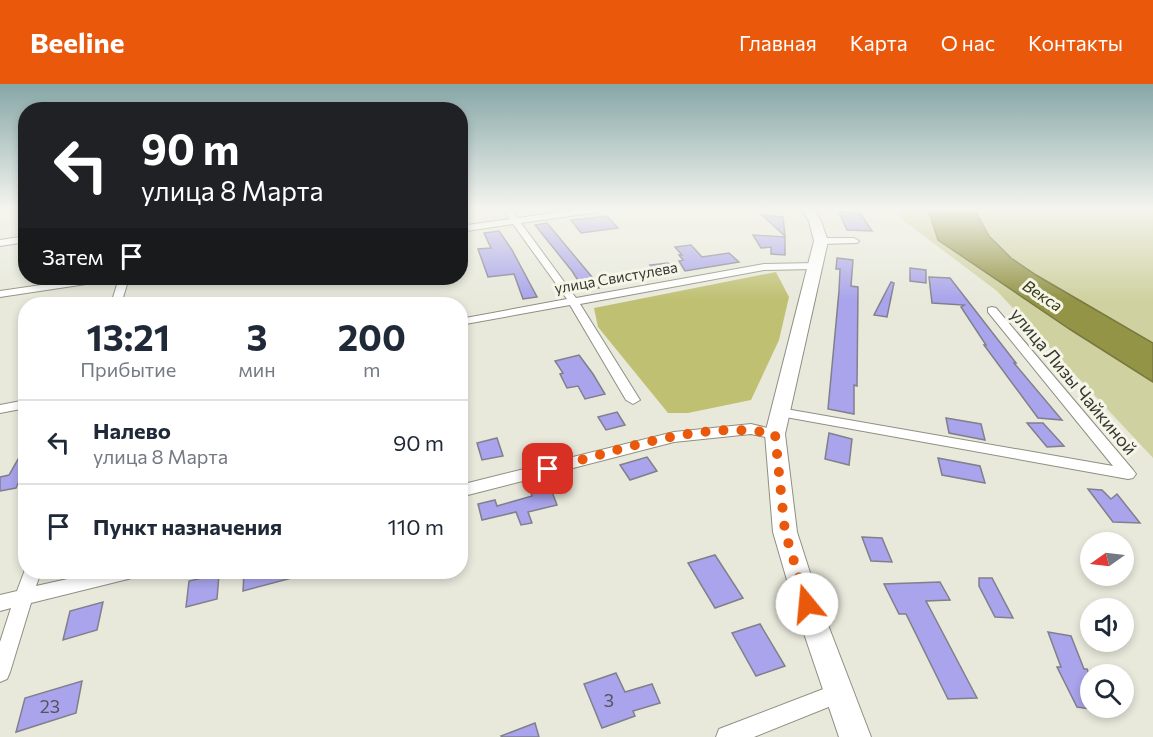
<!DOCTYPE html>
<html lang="ru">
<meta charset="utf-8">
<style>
:root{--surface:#fff;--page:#f6f6f7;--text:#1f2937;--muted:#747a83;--line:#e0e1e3;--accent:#ea580c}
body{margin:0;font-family:Commissioner,sans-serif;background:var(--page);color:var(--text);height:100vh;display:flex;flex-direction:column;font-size:22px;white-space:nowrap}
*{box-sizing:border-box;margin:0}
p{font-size:20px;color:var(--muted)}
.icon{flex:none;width:33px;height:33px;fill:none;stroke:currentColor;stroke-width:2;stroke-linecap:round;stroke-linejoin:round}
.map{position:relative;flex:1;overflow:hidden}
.panel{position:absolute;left:18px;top:213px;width:450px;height:282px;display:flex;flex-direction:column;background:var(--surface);border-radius:24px;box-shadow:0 3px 9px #0003}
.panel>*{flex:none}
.hud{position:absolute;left:18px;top:18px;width:450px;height:183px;border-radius:24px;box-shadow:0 3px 9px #0003;background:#202124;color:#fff;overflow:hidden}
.needle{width:39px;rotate:256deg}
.tools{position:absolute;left:1080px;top:448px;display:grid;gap:12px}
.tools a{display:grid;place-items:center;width:54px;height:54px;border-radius:50%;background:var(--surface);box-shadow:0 3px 9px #0003;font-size:30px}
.pin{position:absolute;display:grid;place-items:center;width:51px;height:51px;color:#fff;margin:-26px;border-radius:12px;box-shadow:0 3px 9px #0006}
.me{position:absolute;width:66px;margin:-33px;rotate:343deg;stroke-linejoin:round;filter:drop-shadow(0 0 4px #0008)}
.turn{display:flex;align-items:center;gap:21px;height:126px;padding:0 24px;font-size:27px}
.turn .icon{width:78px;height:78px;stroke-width:2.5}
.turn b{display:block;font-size:42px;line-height:51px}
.then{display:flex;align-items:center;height:57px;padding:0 24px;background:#0003;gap:12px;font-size:22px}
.eta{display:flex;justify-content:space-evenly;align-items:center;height:102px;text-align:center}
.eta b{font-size:36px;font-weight:700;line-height:42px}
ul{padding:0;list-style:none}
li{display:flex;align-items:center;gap:18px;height:84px;padding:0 24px;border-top:2px solid var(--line)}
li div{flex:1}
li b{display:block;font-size:22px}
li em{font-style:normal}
header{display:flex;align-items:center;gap:36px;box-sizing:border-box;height:84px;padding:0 30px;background:var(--accent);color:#fff}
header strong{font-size:28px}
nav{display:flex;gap:33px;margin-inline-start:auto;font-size:21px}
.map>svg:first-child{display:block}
.green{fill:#cfd1a0}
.forest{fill:#bfc072}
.water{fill:#939446;stroke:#787840;stroke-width:1.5}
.building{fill:#a9a4eb;stroke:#807f8c;stroke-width:1.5}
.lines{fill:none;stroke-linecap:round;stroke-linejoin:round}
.minor-casing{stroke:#8e8f82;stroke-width:2}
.secondary-casing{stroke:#8e8f82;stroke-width:2}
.minor{fill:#fff;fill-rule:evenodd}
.secondary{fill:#fff;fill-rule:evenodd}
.route{stroke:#ea580c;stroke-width:10;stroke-dasharray:0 18}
.labels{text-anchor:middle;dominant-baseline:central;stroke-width:6;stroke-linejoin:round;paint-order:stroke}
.far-street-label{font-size:15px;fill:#383833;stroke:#f6f6e8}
.far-water-label{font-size:16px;font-style:italic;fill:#393917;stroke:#f6f6e8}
.street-label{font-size:18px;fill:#383833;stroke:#f6f6e8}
.near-number-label{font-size:18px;fill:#545361}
</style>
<header>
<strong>Beeline</strong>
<nav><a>Главная</a><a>Карта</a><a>О нас</a><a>Контакты</a></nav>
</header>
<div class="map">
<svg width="1153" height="653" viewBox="0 0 1153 653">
<rect width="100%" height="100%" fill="#e8e9db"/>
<g class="green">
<polygon points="897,125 928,125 938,156 1071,246 1153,298 1153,374 997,207 904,137"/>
<polygon points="977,125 1153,125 1153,259 1036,191 1011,174 989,152 976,128"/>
</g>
<polygon class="forest" points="776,188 789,213 779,256 751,316 688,329 668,329 598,243 594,224"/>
<polygon class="water" points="928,125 977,125 976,128 989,152 1011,174 1036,191 1153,259 1153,298 1071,246 938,156"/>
<g class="building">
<polygon points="839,128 860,129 872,147 847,146"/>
<polygon points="762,131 783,133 785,152"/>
<polygon points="607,132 618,144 581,149 571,136"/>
<polygon points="547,139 592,193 599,204 584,206 572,187 535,141"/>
<polygon points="499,147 512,166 537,213 523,215 514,190 488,193 478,165 491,164 484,149"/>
<polygon points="753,151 785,153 785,171 771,170 771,163 761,164"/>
<polygon points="691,161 702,173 729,169 739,178 685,187 679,177 683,176 679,171 682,171 675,163"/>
<polygon points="837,174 853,176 851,202 858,203 857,302 854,301 854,330 828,325 839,207 840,185 836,185"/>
<polygon points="668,179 677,188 659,191 650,181"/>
<polygon points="910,184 926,186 926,199 910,197"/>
<polygon points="929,193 950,194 1016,279 1014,279 1062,336 1038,334 984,261 986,261 961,223 964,221 932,219"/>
<polygon points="891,198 894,199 887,233 874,231"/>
<polygon points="579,271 593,290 605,310 585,315 578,302 567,304 560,290 563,289 555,277"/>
<polygon points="617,328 625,341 606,346 598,333"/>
<polygon points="946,334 981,340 985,356 949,349"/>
<polygon points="1027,339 1043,339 1064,362 1047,363"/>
<polygon points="829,349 852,355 849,381 825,375"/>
<polygon points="497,354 503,372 482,376 477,359"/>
<polygon points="26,361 26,382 16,404 0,407 0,393 9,391"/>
<polygon points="647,373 657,387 630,396 620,381"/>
<polygon points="938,374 980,382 985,399 942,391"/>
<polygon points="549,400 557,421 528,428 532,439 521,441 516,428 482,436 478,420 495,416 497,422 532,412 530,405"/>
<polygon points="1088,405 1102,406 1111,415 1117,410 1140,439 1113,438"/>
<polygon points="862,453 882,454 892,478 871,477"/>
<polygon points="715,471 743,514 715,524 688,479"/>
<polygon points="249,488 302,488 303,491 243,507 244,489"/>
<polygon points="219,490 217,515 186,523 189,497"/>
<polygon points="979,494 992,494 1013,534 995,533 979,502"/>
<polygon points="940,498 950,516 926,517 977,614 948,615 906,530 899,530 884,500"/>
<polygon points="103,518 97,546 63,556 70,527"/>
<polygon points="760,540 785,582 756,592 732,549"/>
<polygon points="1048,548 1071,552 1084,585 1087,585 1090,593 1090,625 1077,623 1057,583 1061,583"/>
<polygon points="616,589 625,608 652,600 660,619 633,627 635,632 602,644 584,600"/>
<polygon points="82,597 76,629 16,648 25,614"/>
<polygon points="535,639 539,653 502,653 501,652"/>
</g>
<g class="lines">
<defs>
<g id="minor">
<polygon points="503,125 511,125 518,134 582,125 602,125 598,128 521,139 576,214 764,180 815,179 820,182 815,185 764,186 580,220 640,316 633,320 626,316 570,221 460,241 460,235 567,215 513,140 460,148 460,142 510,135"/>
<polygon points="26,152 26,158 0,162 0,156"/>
<polygon points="854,154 859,157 857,159 821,160 816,157 821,154"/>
<polygon points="89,194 111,194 106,197 0,213 0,207"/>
<polygon points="119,194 129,194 121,220 111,220"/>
<polygon points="992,223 996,224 1133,386 1136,390 1133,394 1128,395 780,332 773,328 780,324 1113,382 988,228 988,224"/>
<polygon points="26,316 26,324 0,329 0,321"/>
<polygon points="751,340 780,347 782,350 775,355 751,350 674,358 460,413 460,401 674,348"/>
<polygon points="26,483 26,488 41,488 36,502 99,488 137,488 134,493 128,495 31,519 10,588 7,595 0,598 0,558 11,524 0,527 0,511 17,507"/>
<polygon points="839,599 846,602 849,609 846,616 754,653 716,653 719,645"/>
</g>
<polygon id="secondary" points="801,125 813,125 821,137 828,157 785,350 797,448 820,520 871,653 839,653 794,520 773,448 765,350 814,157 809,137"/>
</defs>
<use href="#minor" class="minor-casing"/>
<use href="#secondary" class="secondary-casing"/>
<use href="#minor" class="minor"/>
<use href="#secondary" class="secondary"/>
</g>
<linearGradient id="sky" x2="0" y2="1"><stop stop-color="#86a7a7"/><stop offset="0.58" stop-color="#f5f5ef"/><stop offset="1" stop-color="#f5f5ef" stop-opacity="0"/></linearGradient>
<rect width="1153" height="216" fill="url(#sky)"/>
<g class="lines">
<path class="route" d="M548,385C618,367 703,335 775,350L785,448L807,520"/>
</g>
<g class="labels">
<g class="far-street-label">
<text transform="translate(616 193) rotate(-10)">улица Свистулева</text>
</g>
<g class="far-water-label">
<text transform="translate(1043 211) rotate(33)">Векса</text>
</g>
<g class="street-label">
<text transform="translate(1074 297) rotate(50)">улица Лизы Чайкиной</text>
</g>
<g class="near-number-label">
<text x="609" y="616">3</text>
<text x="50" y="622">23</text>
</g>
</g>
</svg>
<div class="tools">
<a><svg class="needle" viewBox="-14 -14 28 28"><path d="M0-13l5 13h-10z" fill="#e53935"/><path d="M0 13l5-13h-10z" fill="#747a83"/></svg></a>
<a><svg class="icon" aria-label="sound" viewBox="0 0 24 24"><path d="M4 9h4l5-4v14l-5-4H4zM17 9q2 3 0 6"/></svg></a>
<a><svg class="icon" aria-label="search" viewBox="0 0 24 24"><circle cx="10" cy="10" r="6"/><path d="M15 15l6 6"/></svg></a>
</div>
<div class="pin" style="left:548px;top:385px;background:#d93025"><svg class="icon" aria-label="arrive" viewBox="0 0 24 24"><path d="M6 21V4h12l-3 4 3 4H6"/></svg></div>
<svg class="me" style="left:807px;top:520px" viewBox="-20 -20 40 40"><circle r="19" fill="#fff"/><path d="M0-13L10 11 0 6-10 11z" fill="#ea580c"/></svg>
<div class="hud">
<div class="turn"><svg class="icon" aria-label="left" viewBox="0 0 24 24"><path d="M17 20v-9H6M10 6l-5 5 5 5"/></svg><div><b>90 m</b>улица 8 Марта</div></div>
<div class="then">Затем<svg class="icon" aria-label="arrive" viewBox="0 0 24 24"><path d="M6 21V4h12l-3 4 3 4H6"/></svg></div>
</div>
<section class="panel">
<div class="eta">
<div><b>13:21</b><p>Прибытие</p></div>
<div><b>3</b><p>мин</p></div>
<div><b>200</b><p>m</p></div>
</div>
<ul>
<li><svg class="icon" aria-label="left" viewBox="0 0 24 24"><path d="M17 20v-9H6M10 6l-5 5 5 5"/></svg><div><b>Налево</b><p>улица 8 Марта</p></div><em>90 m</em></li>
<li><svg class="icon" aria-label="arrive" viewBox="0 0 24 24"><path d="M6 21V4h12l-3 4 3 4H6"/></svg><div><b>Пункт назначения</b></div><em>110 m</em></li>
</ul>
</section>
</div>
